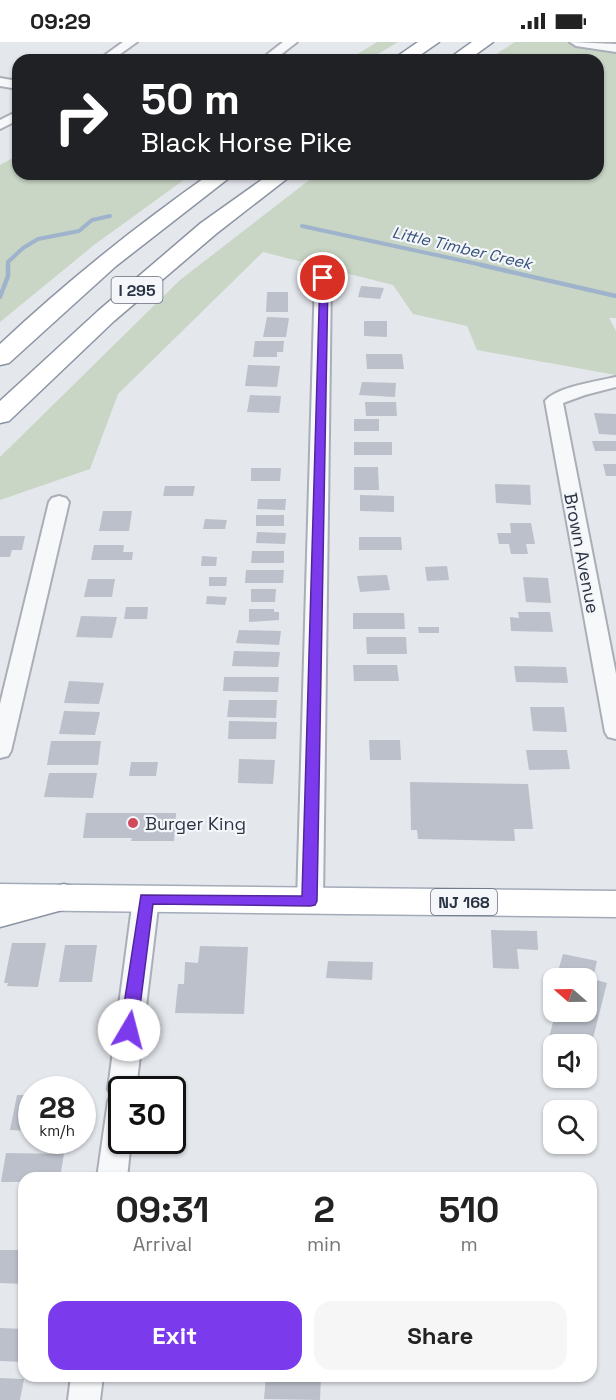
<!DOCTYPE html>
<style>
:root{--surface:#fff;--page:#f6f6f6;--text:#222;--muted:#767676;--accent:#7c3aed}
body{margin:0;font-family:"Space Grotesk",sans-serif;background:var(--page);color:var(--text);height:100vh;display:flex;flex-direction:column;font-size:22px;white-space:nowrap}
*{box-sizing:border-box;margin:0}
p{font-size:20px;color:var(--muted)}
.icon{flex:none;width:33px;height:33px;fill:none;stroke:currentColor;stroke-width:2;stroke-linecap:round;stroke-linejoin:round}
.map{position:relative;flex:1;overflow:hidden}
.panel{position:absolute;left:18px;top:1130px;width:579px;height:210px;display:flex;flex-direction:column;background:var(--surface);border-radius:18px;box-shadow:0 2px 4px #0004}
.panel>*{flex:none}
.hud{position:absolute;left:12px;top:12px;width:592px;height:126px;border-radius:18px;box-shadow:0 2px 4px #0004;background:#202124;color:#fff;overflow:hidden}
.needle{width:39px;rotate:290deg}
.fabs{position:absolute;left:543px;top:926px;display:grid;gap:12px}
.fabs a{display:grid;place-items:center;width:54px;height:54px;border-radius:12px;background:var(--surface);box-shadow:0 2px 4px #0004;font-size:30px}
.speed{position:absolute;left:18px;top:1034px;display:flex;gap:12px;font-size:30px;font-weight:700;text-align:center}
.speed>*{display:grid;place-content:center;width:78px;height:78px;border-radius:50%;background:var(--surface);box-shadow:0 2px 4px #0004;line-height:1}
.speed small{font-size:15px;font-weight:400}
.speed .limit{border:3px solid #111;border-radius:9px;background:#fff;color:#111}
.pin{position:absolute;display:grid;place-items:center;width:51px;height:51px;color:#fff;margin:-26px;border:3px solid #fff;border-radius:50%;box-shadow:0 2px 6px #0007}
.me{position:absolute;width:66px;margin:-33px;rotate:8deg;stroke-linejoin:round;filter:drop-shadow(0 0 4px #0008)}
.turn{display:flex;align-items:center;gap:21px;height:126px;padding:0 30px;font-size:27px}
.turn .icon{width:78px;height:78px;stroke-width:2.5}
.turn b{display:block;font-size:42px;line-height:51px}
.eta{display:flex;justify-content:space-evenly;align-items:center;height:102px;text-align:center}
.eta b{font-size:36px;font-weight:700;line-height:42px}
.primary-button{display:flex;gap:12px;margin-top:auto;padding:12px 30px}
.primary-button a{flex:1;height:69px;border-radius:18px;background:var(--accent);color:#fff;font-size:24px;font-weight:700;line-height:69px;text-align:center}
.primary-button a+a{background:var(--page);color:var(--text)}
.status{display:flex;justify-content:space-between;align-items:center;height:42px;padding:0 30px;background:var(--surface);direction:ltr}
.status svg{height:16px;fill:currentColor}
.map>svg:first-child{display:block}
.green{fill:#c9d6c5}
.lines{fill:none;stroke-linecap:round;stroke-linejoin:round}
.stream-far1{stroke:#9fb4cc;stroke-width:4}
.stream{stroke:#9fb4cc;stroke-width:4.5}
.building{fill:#bbc0ca}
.street-casing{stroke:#a9aeb7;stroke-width:4}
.primary-casing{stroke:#a3abb8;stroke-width:3}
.highway-casing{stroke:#8b94a3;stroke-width:3}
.street{fill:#f7f8fa;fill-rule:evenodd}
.primary{fill:#fff;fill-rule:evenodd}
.highway{fill:#fff;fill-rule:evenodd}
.route{fill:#7c3aed;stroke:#51269a;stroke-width:1.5}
.poi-dot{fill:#d1495b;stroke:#f4f6f9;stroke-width:2}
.labels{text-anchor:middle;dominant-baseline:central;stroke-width:4.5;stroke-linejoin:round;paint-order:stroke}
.far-water-label{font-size:16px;font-style:italic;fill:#34527a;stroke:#f4f6f9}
.shield{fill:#f4f6f9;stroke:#676e7b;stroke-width:1.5}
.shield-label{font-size:16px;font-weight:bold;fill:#2b3445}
.street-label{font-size:18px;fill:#2b3445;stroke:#f4f6f9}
.poi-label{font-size:18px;fill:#2b3445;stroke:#f4f6f9;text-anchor:start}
</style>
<div class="status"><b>09:29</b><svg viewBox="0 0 49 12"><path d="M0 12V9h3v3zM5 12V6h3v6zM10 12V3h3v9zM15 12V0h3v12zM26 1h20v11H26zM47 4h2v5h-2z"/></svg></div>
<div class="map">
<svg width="616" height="1358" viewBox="0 0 616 1358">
<rect width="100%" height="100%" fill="#e4e7ec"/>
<g class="green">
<polygon points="377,0 398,0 368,18 348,18"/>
<polygon points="515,0 616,0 616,276 609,276 616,289 616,333 477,308 467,284 413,272 393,243 263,210 118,352 90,427 0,458 0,415 180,238 317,132 598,132 598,18 487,18"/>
<polygon points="18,113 18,132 192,132 94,203 0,280 0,123"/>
</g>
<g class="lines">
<g class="stream-far1">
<polyline points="302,184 487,224"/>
<polyline points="8,224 8,220 23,206 38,197 79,189 92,178 110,174"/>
</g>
<g class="stream">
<polyline points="481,223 616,254"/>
<polyline points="0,255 8,234 8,223"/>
</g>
</g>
<g class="building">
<polygon points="361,244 384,246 380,257 358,255"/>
<polygon points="267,250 288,250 288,270 266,270"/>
<polygon points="267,275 289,276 286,295 263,295"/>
<polygon points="364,279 387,279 387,295 364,294"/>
<polygon points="255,299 284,299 283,310 277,310 277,315 253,315"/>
<polygon points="366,312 402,312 404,327 367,327"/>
<polygon points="248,323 280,324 277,345 245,344"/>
<polygon points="362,340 396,341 395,355 359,353"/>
<polygon points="250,353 281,354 279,371 247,370"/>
<polygon points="365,360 396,360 397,374 366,374"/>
<polygon points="594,371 616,372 616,393 599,392"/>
<rect x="354" y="377" width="25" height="12"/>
<polygon points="592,399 616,399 616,409 595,409"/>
<rect x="354" y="400" width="38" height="13"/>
<polygon points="603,422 616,422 616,434 606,434"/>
<polygon points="354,425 378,425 379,448 354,448"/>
<polygon points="251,426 281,426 280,439 251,439"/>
<polygon points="495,442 530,443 531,463 496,461"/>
<polygon points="165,444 195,444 193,454 163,454"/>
<polygon points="360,453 394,454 394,470 360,469"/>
<polygon points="258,457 286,457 285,468 257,467"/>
<polygon points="103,469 132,469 129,489 99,489"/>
<rect x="256" y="473" width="28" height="11"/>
<polygon points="205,477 227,478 225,487 203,487"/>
<polygon points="510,481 531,481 535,502 526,502 528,512 511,512 509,502 499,502 497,491 511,491"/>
<polygon points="257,490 286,491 285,502 256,501"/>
<polygon points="0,494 25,494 22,508 12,508 10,515 0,515"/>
<polygon points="359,495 401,495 402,508 359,508"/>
<polygon points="94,503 124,503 123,510 133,510 132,518 91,518"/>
<polygon points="252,509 284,509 284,521 251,521"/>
<polygon points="202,514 217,515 216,524 201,524"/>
<polygon points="447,524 449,538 427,539 425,525"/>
<polygon points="246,528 284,528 283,541 245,541"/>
<polygon points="387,533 390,548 360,550 357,534"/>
<polygon points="209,535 227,535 226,544 209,544"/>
<polygon points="523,535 548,536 551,561 526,560"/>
<polygon points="88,537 115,537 112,555 84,555"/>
<polygon points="251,547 276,547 275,560 251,560"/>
<polygon points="207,554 227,555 225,563 206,562"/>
<polygon points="126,565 148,565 147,577 124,577"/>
<polygon points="249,567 274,567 274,570 279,570 279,578 249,580"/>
<polygon points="518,570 550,570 553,590 511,589 510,575 519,576"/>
<polygon points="353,571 404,571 405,587 353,587"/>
<polygon points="81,574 117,575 112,596 76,595"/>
<polygon points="418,585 439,585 439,591 419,591"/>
<polygon points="239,588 281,589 279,603 236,601"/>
<polygon points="366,595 406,595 407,612 367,612"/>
<polygon points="234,609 280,610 278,625 232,624"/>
<polygon points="353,623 397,623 399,639 354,639"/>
<polygon points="514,624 566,625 568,641 516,640"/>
<polygon points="224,635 279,635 278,650 223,649"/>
<polygon points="69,639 104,641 99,662 64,661"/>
<polygon points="229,658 277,658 276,676 227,675"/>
<polygon points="530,665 564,665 567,690 533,689"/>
<polygon points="64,669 100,670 95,693 59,692"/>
<polygon points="229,679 277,680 276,697 228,697"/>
<polygon points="369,698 400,698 401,718 370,718"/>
<polygon points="51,699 101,699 98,723 47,723"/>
<polygon points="526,708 567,708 570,727 529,728"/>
<polygon points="239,717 275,718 273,742 238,741"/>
<polygon points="131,720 158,720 156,734 129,734"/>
<polygon points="49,731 97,731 93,756 44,755"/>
<polygon points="410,740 528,742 533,787 514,787 515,799 418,797 417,788 411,788"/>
<polygon points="86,771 176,771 174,799 131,799 132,796 83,796"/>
<polygon points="491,888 537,889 538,908 517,907 519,927 493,926"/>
<polygon points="12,901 46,901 38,945 7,944 8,941 4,941"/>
<polygon points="65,903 97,903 92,940 59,940"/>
<polygon points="200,904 248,905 244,972 175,971 178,942 184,942 185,920 198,921"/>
<polygon points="563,912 597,919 593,937 607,941 591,1004 549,995 556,969 586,969 586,936 556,936"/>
<polygon points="328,919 373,920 372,938 326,936"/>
<polygon points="17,1053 32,1053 32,1089 10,1088"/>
<polygon points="6,1111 64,1112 60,1136 24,1136 24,1140 1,1140"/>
<polygon points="0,1208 24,1208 24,1242 0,1241"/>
<polygon points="0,1286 24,1287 24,1320 0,1319"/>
<polygon points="266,1334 321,1334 320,1358 264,1357"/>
<polygon points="0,1336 24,1337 20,1358 0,1358"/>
</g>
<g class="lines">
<defs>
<g id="street">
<polygon points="123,0 137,0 112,18 98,18"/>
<polygon points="283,0 297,0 274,18 260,18"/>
<polygon points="570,0 616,2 616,10 576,4"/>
<polygon points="0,36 18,39 18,47 0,44"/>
<polygon points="18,69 18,78 0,87 0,78"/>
<polygon points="323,231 331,236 323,859 319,865 310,868 301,865 297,859 315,236"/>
<path d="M616,335V345L585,353L563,361L616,632V697L608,695L605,690L545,359C556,345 598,339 616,335Z"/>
<polygon points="59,454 66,456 69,460 11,709 8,714 0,716 0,662 49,460 52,456"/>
<polygon points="146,848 155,851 159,857 136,1047 122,1047 122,1098 131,1098 127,1136 97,1136 108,1059 111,1053 108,1047 133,857 137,851"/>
<polygon points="71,1334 103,1334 100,1358 68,1358"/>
</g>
<polygon id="primary" points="0,842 616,849 616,875 0,868"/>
<g id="highway">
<polygon points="418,0 439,0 413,18 392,18"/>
<polygon points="472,0 493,0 468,18 447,18"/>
<path d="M210,132H234L116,224L9,321L0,323V302C66,240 136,184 210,132Z"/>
<polygon points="270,132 293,132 217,191 114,279 9,379 0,381 0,359 98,269 201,181"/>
<polygon points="64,842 77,846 82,855 77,864 0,885 0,859"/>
</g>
</defs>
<use href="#street" class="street-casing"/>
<use href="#primary" class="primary-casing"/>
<use href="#highway" class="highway-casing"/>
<use href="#street" class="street"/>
<use href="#primary" class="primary"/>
<use href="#highway" class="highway"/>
</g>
<polygon class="route" points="320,234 328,236 317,859 315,863 310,864 153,862 137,988 135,992 129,994 123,992 120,988 141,853 302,854"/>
<circle class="poi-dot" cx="133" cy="781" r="6"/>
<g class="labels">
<g class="far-water-label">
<text transform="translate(462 206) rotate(13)">Little Timber Creek</text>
</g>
<g class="shield">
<rect x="111.5" y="235" width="51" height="26" rx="4.5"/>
<rect x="431" y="847" width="66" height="26" rx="4.5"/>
</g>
<g class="shield-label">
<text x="137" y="248">I 295</text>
<text x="464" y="860">NJ 168</text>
</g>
<g class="street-label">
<text transform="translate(582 511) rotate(79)">Brown Avenue</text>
</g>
<g class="poi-label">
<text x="145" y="781">Burger King</text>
</g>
</g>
</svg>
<div class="fabs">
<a><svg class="needle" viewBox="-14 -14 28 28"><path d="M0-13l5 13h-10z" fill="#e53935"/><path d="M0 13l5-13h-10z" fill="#767676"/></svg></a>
<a><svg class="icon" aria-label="sound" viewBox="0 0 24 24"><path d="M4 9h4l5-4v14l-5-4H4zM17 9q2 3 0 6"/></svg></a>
<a><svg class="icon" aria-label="search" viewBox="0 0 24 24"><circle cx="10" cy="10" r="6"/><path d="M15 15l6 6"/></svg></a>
</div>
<div class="speed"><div>28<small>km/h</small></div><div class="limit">30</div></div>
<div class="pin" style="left:323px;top:236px;background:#d93025"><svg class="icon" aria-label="arrive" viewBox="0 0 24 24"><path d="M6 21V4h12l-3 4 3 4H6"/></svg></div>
<svg class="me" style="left:129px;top:988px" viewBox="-20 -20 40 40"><circle r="19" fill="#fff"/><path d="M0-13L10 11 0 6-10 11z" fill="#7c3aed"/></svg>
<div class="hud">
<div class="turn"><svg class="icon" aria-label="right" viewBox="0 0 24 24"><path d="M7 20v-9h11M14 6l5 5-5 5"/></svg><div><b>50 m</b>Black Horse Pike</div></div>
</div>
<section class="panel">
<div class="eta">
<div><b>09:31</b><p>Arrival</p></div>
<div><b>2</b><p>min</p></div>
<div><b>510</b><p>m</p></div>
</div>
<div class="primary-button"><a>Exit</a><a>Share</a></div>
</section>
</div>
